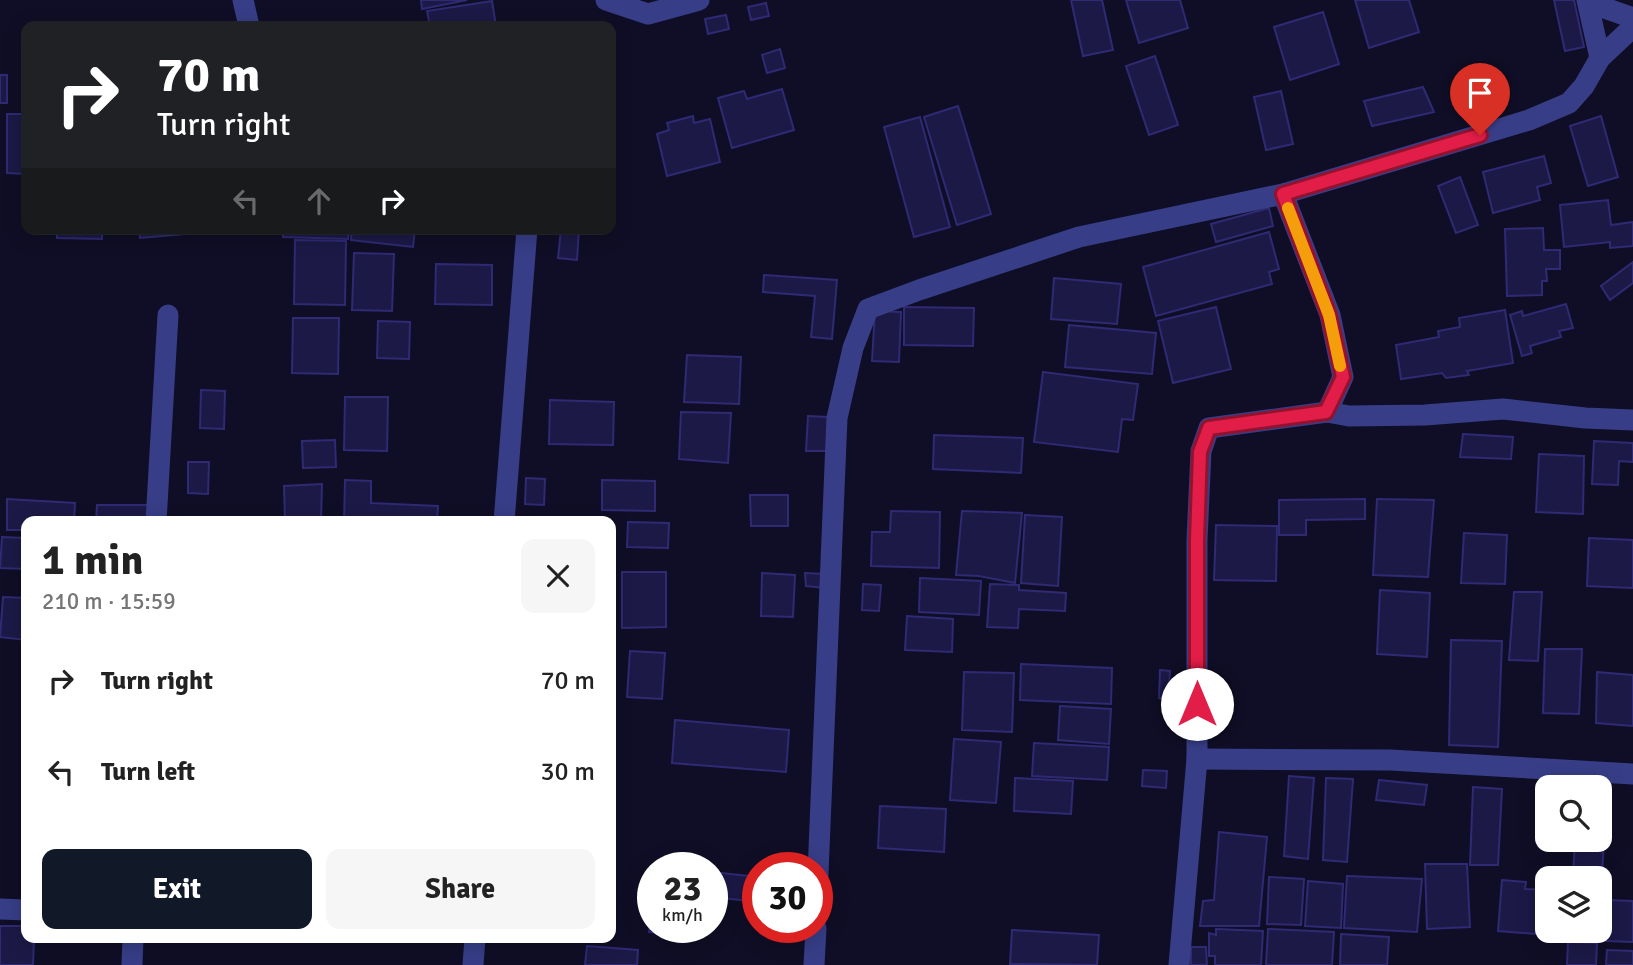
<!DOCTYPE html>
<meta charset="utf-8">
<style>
:root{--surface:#fff;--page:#f6f6f6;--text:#222;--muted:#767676;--accent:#111827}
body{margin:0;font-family:Signika,sans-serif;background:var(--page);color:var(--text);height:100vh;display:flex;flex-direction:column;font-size:26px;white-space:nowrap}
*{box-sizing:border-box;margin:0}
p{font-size:23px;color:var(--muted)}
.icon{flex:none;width:38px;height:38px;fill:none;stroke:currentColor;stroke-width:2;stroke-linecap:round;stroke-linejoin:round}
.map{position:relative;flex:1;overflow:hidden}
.side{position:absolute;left:21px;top:516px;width:595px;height:427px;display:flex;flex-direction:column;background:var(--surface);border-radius:14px;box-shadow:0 4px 18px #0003}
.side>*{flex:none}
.banner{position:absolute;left:21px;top:21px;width:595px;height:214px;border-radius:14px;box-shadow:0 4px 18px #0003;background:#202124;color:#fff;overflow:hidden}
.fabs{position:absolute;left:1535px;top:775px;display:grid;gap:14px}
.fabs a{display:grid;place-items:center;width:77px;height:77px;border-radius:14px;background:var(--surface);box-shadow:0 4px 18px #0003;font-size:35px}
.speed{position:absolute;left:637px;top:852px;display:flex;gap:14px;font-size:35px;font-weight:700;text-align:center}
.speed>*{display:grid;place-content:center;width:91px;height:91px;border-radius:50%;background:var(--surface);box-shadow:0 4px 18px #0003;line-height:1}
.speed small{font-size:18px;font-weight:400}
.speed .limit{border:10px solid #d22;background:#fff;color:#111}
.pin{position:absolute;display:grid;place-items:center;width:60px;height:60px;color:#fff;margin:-72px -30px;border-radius:50% 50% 50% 0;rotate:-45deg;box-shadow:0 0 7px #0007}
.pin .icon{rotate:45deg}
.me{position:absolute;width:77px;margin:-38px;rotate:0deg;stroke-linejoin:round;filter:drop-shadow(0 0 5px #0008)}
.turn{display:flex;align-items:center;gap:24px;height:147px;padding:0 21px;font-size:32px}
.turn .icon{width:91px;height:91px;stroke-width:2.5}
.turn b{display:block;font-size:49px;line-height:60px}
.lanes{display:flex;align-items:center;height:66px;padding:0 21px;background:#0003;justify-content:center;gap:35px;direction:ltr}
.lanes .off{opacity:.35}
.round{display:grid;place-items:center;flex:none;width:74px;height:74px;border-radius:14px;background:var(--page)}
.summary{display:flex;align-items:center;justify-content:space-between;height:119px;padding:0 21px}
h1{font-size:42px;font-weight:800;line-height:52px}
.button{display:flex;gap:14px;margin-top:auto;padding:14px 21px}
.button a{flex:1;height:80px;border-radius:14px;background:var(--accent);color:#fff;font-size:28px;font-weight:800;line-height:80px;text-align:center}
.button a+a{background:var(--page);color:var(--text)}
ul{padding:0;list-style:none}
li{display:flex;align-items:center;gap:21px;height:91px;padding:0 21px}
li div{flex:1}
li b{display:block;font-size:26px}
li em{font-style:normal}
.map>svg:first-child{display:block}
.building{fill:#1c1947;stroke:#2f2a74;stroke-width:2}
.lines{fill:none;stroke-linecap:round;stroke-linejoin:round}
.street{stroke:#373e87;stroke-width:21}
.route-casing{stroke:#92132f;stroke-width:18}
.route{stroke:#e11d48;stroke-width:12}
.slow{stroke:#f59e0b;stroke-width:12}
</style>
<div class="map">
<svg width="1633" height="965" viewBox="0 0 1633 965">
<rect width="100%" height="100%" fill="#0f0e26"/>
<g class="building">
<polygon points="421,0 467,0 422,9"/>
<polygon points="1071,0 1102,0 1113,50 1083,56"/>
<polygon points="1126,0 1180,0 1188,28 1139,43"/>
<polygon points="1355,0 1409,0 1419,32 1369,48"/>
<polygon points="1554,0 1574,0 1584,47 1565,51"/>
<polygon points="492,1 496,26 430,26 427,11"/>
<polygon points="766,3 769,16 751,20 748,7"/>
<polygon points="1323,12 1339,64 1290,80 1274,27"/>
<polygon points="726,15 729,29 708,34 705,19"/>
<polygon points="780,49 785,68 767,73 762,55"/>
<polygon points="1155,56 1178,125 1149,135 1126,66"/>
<rect x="0" y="75" width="7" height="28"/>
<polygon points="1423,87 1434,112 1372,126 1364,101"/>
<polygon points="782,89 794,130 732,148 718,98 744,91 747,99"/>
<polygon points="1281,91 1293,144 1266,150 1254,97"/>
<polygon points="958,106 991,214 957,225 924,117"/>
<polygon points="7,114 26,114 26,174 7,173"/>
<polygon points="693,116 694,123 710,119 720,162 667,176 657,134 669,130 667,123"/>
<polygon points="1601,116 1618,177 1588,186 1570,126"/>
<polygon points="920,117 950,227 914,237 884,127"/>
<polygon points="1544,156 1551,183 1537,187 1540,200 1493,213 1483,172"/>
<polygon points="1460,177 1478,225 1456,233 1438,186"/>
<polygon points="1608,200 1611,225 1633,222 1633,246 1610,248 1610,242 1564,247 1560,205"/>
<polygon points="1269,208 1273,226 1216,242 1211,224"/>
<polygon points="1543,228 1544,250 1560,250 1560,269 1546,269 1547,281 1542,281 1542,295 1507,296 1505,229"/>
<polygon points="57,229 102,229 102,239 57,238"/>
<polygon points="139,229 184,229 185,234 140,238"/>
<polygon points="283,229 349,229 348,239 283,237"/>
<polygon points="352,229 415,229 413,247 351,240"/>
<polygon points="561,229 579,229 577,260 558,258"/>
<polygon points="1269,232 1279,269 1269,272 1272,284 1156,316 1143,267"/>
<polygon points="295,240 346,241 345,305 294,304"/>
<polygon points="354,253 394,254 392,311 352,310"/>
<polygon points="1633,262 1633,283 1610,300 1601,286"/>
<polygon points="436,264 492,265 492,305 435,304"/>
<polygon points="764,275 837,280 832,339 811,337 815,296 763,292"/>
<polygon points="1054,278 1121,284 1117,324 1051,319"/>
<polygon points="1566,304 1573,328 1559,331 1561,337 1530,346 1532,353 1522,356 1510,315 1522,311 1523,316"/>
<polygon points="904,307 974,308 973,346 904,345"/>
<polygon points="1216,307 1231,369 1173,383 1158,321"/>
<polygon points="1505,310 1513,363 1467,371 1469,375 1446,378 1442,373 1401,379 1396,345 1439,337 1438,331 1460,327 1459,318"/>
<polygon points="875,311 901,312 899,362 872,361"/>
<polygon points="293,318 339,318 338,374 292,373"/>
<polygon points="378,321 410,322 409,359 377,358"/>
<polygon points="1069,325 1156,333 1152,374 1065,367"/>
<polygon points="687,355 741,357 739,404 684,402"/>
<polygon points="1043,372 1138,384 1133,420 1122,419 1118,452 1034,442"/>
<polygon points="201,390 225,391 224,429 200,428"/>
<polygon points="345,397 388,397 387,451 344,450"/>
<polygon points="550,400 614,402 613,445 549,444"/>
<polygon points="681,412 731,413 728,463 679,459"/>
<polygon points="808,416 829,417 828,451 806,451"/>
<polygon points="1463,434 1513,437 1511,459 1460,457"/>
<polygon points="934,435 1023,438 1021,473 933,469"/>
<polygon points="335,440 336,467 303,468 302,441"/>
<polygon points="1594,441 1633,443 1633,462 1619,461 1618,485 1592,484"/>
<polygon points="1539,454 1584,456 1583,514 1536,512"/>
<polygon points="188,462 209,462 208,494 188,493"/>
<polygon points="526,478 545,479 544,505 525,504"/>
<polygon points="345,480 371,481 371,503 438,506 437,522 344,522"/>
<polygon points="602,480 655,481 655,511 602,510"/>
<polygon points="322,484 321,521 285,522 284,486"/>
<polygon points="750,495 788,495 788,526 751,526"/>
<polygon points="7,499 75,503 74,522 26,522 26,530 7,530"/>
<polygon points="1365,499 1365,519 1306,520 1306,535 1279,535 1279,500"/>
<polygon points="1377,499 1434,500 1428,577 1373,575"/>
<polygon points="97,505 149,505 149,522 96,522"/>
<polygon points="891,511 940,512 939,568 871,566 872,532 890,532"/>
<polygon points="962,511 1022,513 1015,583 979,576 956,575"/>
<polygon points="1025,515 1062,517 1058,586 1021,583"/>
<polygon points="628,522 669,523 668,548 627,547"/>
<polygon points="1216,525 1277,526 1276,581 1214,580"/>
<polygon points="1464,533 1507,535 1505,584 1461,583"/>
<polygon points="2,537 26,538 26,569 0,568"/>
<polygon points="1589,538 1633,540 1633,588 1587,586"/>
<polygon points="622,572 666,572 666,627 622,628"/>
<polygon points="762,573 795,575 793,617 761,616"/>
<polygon points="805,573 826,574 825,588 806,586"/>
<polygon points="920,578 981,581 979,615 919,612"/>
<polygon points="863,584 881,585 879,611 862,610"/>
<polygon points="990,584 1019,585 1019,590 1066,593 1065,611 1019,609 1018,628 987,627"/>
<polygon points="1380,590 1430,593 1427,657 1377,654"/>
<polygon points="1514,592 1542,592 1538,661 1509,660"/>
<polygon points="3,597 26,598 26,640 0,637"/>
<polygon points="907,616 953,619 952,652 905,650"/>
<polygon points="1451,640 1502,641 1498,747 1449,745"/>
<polygon points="1545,649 1582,649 1579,714 1543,713"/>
<polygon points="630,651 665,653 662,699 627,697"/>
<polygon points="1021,664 1112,668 1111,704 1020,700"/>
<polygon points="1160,670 1170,671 1168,699 1159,698"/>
<polygon points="964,672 1014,673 1012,732 962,730"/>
<polygon points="1597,672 1633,675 1633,726 1596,723"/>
<polygon points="1060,706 1111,709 1109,744 1058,740"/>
<polygon points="675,720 789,730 786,772 672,763"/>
<polygon points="954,739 1001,742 996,803 950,800"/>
<polygon points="1034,743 1109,747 1107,780 1032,776"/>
<polygon points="1143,770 1167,771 1166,788 1142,786"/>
<polygon points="1289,776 1314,778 1308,859 1284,856"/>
<polygon points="1015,778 1073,781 1071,814 1014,811"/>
<polygon points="1326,778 1353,779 1347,862 1323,860"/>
<polygon points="1379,780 1427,785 1424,805 1376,800"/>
<polygon points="1473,787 1502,789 1498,865 1470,865"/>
<polygon points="1600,803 1606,804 1600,912 1600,878 1573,878 1575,840 1600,840"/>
<polygon points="880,806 946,809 944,852 878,848"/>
<polygon points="1219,832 1267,837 1259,926 1200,926 1203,901 1214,900"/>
<polygon points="1425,864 1467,864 1470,927 1427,929"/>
<polygon points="712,872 758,877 758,902 712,897"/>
<polygon points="1347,876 1422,879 1417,932 1344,928"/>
<polygon points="1269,877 1304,879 1301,925 1267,924"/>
<polygon points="1502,880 1526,882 1525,889 1547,890 1547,931 1563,931 1562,936 1498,931"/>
<polygon points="1308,881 1343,884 1341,928 1305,926"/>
<polygon points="653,893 653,928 680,928 679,935 649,932"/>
<polygon points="1606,900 1633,901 1633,942 1606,941"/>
<polygon points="0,926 26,926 26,938 34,938 33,965 0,965"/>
<polygon points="1216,929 1263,931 1261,965 1215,965 1215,956 1209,956 1209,933 1216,935"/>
<polygon points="1268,929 1334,932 1332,965 1266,965"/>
<polygon points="1012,930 1099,935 1097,965 1010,964"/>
<polygon points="1341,934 1389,937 1387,965 1340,965"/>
<polygon points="1568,942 1597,943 1596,965 1567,965"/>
<polygon points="587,946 638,950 637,965 585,965"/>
<polygon points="1191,947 1206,947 1207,965 1191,965"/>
<polygon points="1607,950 1633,951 1633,965 1606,965"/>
</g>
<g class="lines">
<g class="street">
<polyline points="243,0 249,26"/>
<polyline points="606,0 648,14 699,0"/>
<polyline points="1587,0 1600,58"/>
<polyline points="1588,2 1633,18"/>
<polyline points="1283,194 1330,315 1343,377 1327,412"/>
<polyline points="156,522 168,315"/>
<polyline points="504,522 527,229"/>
<polyline points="1197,759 1390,760 1633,774"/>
<polyline points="817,897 837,418 853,348 868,309 919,290 1079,237 1283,194 1529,120 1569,103 1584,86 1600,58 1633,27"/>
<polyline points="0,909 26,910"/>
<polyline points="132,965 133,938"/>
<polyline points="473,965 475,938"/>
<polyline points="814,965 816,928"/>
<polyline points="1179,965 1197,759 1197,540 1201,451 1209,428 1327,412 1349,416 1425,415 1503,409 1585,418 1633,420"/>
</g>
</g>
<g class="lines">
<defs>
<polyline id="route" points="1197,704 1197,540 1200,452 1209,428 1326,412 1343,377 1329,315 1283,194 1480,135"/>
</defs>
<use href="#route" class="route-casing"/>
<use href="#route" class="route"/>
<polyline class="slow" points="1288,208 1329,315 1340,366"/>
</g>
</svg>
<div class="fabs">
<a><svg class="icon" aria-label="search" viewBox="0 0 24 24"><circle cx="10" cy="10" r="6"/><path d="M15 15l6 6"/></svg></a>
<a><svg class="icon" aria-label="layers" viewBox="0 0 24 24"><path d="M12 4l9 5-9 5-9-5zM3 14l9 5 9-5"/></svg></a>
</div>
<div class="speed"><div>23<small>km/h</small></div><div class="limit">30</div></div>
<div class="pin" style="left:1480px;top:135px;background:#d93025"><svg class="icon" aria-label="arrive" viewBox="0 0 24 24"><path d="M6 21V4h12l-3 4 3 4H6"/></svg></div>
<svg class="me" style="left:1197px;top:704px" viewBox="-20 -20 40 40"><circle r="19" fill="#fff"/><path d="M0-13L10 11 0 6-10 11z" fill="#e11d48"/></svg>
<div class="banner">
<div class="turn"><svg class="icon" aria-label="right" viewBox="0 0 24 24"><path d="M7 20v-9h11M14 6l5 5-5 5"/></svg><div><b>70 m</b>Turn right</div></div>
<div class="lanes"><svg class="icon off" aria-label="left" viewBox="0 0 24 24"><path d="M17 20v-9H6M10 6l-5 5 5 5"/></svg><svg class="icon off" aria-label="ahead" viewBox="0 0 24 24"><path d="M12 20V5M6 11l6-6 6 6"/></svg><svg class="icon" aria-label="right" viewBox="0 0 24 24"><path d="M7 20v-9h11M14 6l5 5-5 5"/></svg></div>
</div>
<section class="side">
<div class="summary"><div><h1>1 min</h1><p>210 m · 15:59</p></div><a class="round"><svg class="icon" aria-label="close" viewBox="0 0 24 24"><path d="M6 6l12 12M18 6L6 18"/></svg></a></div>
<ul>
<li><svg class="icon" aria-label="right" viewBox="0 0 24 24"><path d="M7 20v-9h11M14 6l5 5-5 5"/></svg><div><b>Turn right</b></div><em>70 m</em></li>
<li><svg class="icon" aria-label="left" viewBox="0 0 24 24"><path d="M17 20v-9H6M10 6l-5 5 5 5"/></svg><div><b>Turn left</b></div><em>30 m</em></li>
</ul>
<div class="button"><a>Exit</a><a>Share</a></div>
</section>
</div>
